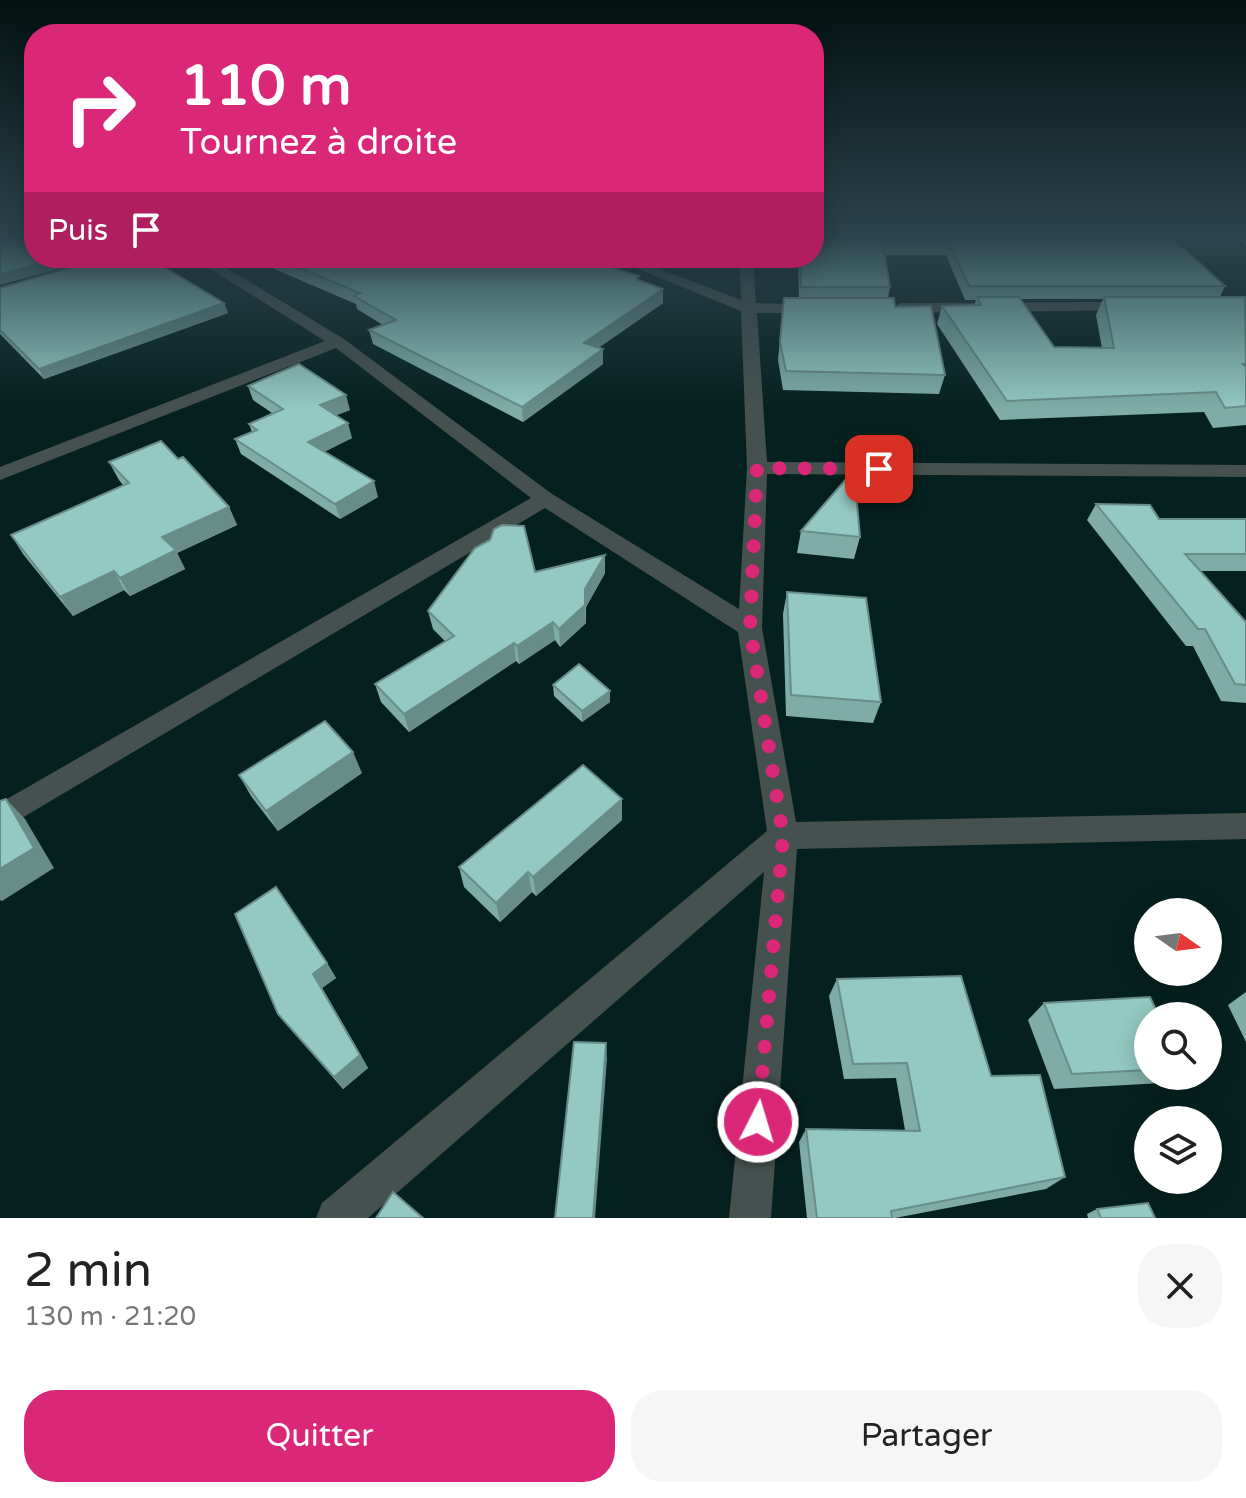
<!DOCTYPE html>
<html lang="fr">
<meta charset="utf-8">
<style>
:root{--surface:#fff;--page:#f6f6f6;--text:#222;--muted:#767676;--accent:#db2777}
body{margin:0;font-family:"Varela Round",sans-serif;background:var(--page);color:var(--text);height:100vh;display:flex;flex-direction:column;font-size:30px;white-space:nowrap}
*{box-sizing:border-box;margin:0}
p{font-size:26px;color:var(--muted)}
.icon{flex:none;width:44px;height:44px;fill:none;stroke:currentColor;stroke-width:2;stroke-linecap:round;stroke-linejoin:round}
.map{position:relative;height:1218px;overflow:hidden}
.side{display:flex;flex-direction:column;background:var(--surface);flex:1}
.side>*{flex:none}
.guide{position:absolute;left:24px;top:24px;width:800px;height:244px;border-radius:32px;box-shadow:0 4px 20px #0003;background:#db2777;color:#fff;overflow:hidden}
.needle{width:52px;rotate:104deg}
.fabs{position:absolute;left:1134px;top:898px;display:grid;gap:16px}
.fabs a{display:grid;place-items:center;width:88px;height:88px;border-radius:50%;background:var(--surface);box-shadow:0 4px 20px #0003;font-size:40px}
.pin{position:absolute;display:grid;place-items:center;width:68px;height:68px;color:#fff;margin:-34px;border-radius:16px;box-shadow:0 4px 12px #0006}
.me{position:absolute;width:88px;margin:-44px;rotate:5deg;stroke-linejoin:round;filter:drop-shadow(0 0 6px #0008)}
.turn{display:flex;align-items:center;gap:28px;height:168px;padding:0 24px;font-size:36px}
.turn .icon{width:104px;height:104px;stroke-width:2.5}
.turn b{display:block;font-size:56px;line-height:68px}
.then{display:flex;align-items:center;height:76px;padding:0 24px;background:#0003;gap:16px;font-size:30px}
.round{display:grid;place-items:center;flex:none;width:84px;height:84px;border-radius:32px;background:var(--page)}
.overview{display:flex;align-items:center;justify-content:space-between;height:136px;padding:0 24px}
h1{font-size:48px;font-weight:600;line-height:60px}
.action{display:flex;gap:16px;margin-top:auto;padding:16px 24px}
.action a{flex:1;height:92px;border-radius:32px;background:var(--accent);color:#fff;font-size:32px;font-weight:600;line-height:92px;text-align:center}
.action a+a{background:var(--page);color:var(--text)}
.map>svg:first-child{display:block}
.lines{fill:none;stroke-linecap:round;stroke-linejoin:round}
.minor{fill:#45514f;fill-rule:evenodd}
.wall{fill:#7faca7;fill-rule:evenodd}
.shaded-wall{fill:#688c88}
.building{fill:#94c8c2;stroke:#688c88;stroke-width:2}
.route{stroke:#db2777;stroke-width:14;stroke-dasharray:0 25.2}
</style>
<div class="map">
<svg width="1246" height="1218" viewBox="0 0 1246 1218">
<rect width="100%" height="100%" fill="#05211f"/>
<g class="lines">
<g class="minor">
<polygon points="193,258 210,258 344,339 552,494 739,609 747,468 741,311 611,258 631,258 741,300 739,258 753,258 756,303 821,305 824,308 816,313 757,313 767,462 1246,465 1246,477 767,474 762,628 796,822 1246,813 1246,839 797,849 771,1218 729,1218 764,872 368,1218 316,1218 322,1203 767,831 738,632 545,508 0,831 0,803 531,498 336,348 0,480 0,467 325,341"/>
<polygon points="1132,302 1140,307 1137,310 900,313 892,308 900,303"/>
</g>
</g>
<g class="wall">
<path d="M814,239H1173L1225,286L1220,297H1246V425L1213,428L1204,412L1000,420L937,324L942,306H974L976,300H965L946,255H885L890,287L888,298L945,375L939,394L783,390L778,360L784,298H799L798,258H814ZM1020,299H1103L1096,315L1102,348L1054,347Z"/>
<polygon points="1237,239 1246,239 1246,246"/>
<polygon points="249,258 621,258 621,265 614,269 639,280 663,303 598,348 603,364 523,422 373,344 369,330 383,325 357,309 356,304"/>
<polygon points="0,288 224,303 228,313 44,379 0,334"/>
<polygon points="248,386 350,410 336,415 352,438 324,452 378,497 340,519 241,454 235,439 252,432 249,424 272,413 253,400"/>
<polygon points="178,459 229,507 237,525 177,553 185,569 130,596 124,590 73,616 23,554 11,535 123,485 119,480 109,462"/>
<polygon points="1096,504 1159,519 1246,519 1246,571 1200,571 1246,622 1246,703 1221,701 1193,646 1186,646 1087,520"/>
<polygon points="801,531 860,537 854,559 797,553"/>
<polygon points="490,540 535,572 605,573 586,607 586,623 560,647 555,640 519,664 516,661 409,732 381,702 375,684 445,641 433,629 428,611"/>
<polygon points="787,592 881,702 873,723 786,716 783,614"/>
<polygon points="553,685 610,691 610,702 582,722 554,696"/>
<polygon points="362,773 278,831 251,796 239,775"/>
<polygon points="622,820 536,896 532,892 500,922 464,887 459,867"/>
<polygon points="327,963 336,978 322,988 368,1068 343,1089 278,1014"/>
<polygon points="837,979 991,1076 1065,1177 1046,1189 895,1218 807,1218 799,1142 806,1129 905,1130 896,1078 844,1079 829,996"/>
<polygon points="1246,992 1246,1042 1228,1005"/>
<polygon points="1044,1003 1148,1016 1148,1076 1172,1076 1162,1083 1054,1089 1028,1020"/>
<polygon points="1097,1209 1155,1218 1088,1218 1087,1214"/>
</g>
<g class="shaded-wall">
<polygon points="62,258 100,258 0,285 0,274"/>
<polygon points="608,258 621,258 621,265 597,277 597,263"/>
<polygon points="663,289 663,303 584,358 584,343"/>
<polygon points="224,303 228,313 44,379 39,369"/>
<polygon points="603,349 603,364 523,422 522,407"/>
<polygon points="346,395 350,410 325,420 320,405"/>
<polygon points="348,423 352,438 313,457 308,442"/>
<polygon points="374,481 378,497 340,519 335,504"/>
<polygon points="229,507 237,525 177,553 185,569 130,596 120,578 162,537"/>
<polygon points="605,555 605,573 586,607 585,589"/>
<polygon points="114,571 124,590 73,616 60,597"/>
<polygon points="585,605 586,623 560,647 559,629"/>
<polygon points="553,622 555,640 519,664 517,646"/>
<polygon points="514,643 516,661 409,732 404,714"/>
<polygon points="610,691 610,702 582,722 582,711"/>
<polygon points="353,752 362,773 278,831 266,811"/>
<polygon points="6,799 25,819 54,868 2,901 0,900 0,869"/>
<polygon points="622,799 622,820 536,896 533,877"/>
<polygon points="528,872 532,892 500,922 496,903"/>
<polygon points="327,963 336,978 322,988 368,1068 343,1089 334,1077 313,974"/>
<polygon points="606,1043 607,1059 595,1218 593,1218"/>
</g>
<g class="building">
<polygon points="0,239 34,239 34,258 62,258 0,274"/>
<polygon points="814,239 1173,239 1225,286 969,286 949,242 883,243 890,287 801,287 800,258 814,258"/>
<polygon points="103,258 149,258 224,303 39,369 0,330 0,288"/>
<polygon points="276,258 608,258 597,263 639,276 636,279 663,289 584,343 603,349 522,407 369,330 396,320 354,296 360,293"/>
<polygon points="977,297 1019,297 1054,347 1114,348 1104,297 1245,297 1246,364 1243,364 1246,367 1246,406 1225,408 1216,392 1007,401 942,306 981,305"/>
<polygon points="784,298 894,298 895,307 931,306 945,375 786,371 780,342"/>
<polygon points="299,364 346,395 320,405 348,423 308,442 374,481 335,504 235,439 257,430 249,424 283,409 248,386"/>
<polygon points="161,441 178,459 183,457 229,507 162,537 176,550 120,578 114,571 60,597 11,535 129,483 109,462"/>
<polygon points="854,470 860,537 801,531"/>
<polygon points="1096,504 1150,505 1159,519 1246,519 1246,554 1185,554 1246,622 1246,685 1235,684 1205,629 1198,629"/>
<polygon points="502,525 524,526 535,572 605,555 585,589 585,605 559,629 553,622 517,646 514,643 404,714 375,684 454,636 428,611 475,548 490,540 494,529"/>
<polygon points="787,592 866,598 881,702 791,695"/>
<polygon points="579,664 610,691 582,711 553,685"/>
<polygon points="325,721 353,752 266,811 239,775"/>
<polygon points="583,765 622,799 533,877 528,872 496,903 459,867"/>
<polygon points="6,799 34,848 0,869 0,801"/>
<polygon points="276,887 327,963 313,974 360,1055 334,1077 278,1014 235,914"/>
<polygon points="961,976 991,1076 1040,1075 1065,1177 891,1211 892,1218 817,1218 806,1129 920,1131 907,1063 853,1064 837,979"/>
<polygon points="1150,997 1159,1016 1148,1016 1148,1070 1072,1074 1044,1003"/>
<polygon points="574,1042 606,1043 593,1218 555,1218"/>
<polygon points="393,1192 423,1218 376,1218"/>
<polygon points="1148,1203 1155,1218 1101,1218 1097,1209"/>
</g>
<linearGradient id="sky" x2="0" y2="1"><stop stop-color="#031211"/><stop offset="0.58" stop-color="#2a434d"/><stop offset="1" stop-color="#2a434d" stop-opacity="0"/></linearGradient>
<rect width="1246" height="409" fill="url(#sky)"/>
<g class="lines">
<polyline class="route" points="758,1122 783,836 750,628 757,468 879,469"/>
</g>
</svg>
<div class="fabs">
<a><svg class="needle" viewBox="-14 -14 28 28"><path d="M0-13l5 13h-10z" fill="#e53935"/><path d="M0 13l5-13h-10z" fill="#767676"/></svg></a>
<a><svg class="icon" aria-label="search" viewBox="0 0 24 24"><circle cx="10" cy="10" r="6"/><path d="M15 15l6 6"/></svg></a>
<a><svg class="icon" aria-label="layers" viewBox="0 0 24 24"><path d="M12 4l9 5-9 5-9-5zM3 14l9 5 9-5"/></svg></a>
</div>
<div class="pin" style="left:879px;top:469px;background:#d93025"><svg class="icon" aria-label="arrive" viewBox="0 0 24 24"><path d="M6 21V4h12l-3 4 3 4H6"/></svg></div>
<svg class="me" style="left:758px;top:1122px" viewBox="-20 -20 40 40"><circle r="17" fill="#db2777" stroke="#fff" stroke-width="3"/><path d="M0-11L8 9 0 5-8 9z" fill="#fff"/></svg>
<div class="guide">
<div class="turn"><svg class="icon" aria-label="right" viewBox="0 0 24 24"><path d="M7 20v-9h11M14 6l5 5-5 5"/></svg><div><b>110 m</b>Tournez à droite</div></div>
<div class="then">Puis<svg class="icon" aria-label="arrive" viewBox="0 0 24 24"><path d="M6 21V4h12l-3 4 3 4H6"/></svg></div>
</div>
</div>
<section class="side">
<div class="overview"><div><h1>2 min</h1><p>130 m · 21:20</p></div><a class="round"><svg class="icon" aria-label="close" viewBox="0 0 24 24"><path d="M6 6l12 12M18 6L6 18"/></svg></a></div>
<div class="action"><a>Quitter</a><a>Partager</a></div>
</section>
